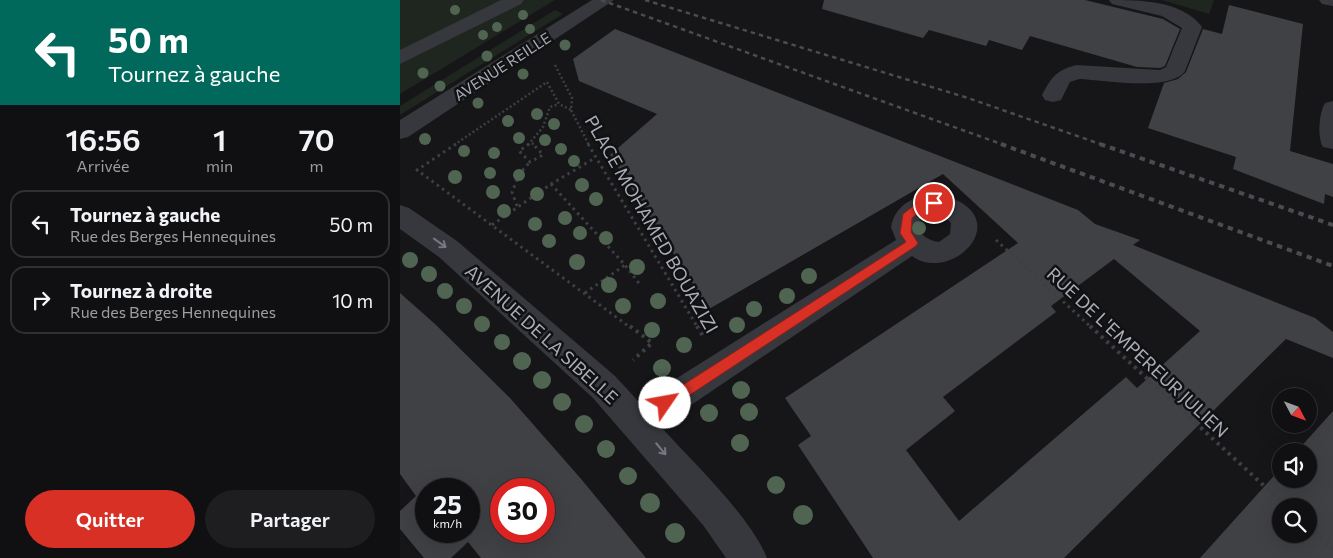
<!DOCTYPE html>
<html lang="fr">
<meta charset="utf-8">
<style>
:root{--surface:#101012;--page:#1e1e20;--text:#f1f3f6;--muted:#9c9d9f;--line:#303032;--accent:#d93025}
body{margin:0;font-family:Commissioner,sans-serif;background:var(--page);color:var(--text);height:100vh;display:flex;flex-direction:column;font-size:19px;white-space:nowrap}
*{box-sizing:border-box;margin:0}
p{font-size:16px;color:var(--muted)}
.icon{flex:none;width:28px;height:28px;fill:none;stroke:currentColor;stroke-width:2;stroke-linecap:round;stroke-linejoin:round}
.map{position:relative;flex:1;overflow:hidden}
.drawer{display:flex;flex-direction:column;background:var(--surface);width:400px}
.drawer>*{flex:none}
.guide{background:#00695c;color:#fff;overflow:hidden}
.needle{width:32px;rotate:131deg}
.fabs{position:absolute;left:872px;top:388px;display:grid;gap:10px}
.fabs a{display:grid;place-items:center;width:45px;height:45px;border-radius:50%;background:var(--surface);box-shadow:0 5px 20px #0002,0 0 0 1px var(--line);font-size:25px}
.speed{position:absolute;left:15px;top:478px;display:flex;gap:10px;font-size:25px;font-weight:700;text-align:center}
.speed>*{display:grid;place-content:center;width:65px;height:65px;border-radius:50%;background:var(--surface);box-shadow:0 5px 20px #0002,0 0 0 1px var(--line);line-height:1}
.speed small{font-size:12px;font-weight:400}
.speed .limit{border:8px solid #d22;background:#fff;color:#111}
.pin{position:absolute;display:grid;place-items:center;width:42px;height:42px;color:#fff;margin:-21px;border:2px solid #fff;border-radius:50%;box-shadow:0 1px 5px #0007}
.me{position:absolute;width:55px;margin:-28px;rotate:57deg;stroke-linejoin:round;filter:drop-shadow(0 0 4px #0008)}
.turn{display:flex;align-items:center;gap:18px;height:105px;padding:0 25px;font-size:22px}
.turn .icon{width:65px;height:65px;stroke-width:2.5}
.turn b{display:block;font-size:35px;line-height:42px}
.eta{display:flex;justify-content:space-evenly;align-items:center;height:85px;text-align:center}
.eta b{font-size:30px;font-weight:600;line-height:35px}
.cta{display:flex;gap:10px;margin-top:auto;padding:10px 25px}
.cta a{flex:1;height:58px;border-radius:30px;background:var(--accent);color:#fff;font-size:20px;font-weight:600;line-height:58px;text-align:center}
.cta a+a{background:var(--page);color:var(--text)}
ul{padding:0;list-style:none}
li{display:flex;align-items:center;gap:15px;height:68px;margin:0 10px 8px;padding:0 15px;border:2px solid var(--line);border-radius:15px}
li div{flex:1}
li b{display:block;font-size:19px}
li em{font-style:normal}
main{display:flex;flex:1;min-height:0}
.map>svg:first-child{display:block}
.green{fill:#1e261f}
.building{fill:#404145;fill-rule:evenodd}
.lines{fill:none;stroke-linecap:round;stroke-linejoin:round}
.path-far2{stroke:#3d3f44;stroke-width:2.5;stroke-dasharray:2 2.5;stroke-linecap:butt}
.path-far1{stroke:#3d3f44;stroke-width:3;stroke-dasharray:2.5 4;stroke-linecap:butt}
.path{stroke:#3d3f44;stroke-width:4;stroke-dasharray:3 4.5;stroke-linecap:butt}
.minor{fill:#37383d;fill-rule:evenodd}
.rail-far1{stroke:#4a4c52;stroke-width:2.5;stroke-dasharray:4.5 4;stroke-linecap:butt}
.rail{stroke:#4a4c52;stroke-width:4;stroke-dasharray:5.5 5;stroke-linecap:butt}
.tree{fill:#506452}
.oneway{stroke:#757881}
.route{fill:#d93025;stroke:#8d1f18}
.labels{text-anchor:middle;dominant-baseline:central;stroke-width:5;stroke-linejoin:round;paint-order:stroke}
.far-street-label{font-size:15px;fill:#a8adb8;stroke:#111113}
.street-label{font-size:18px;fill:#a8adb8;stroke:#111113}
</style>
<main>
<section class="drawer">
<div class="guide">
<div class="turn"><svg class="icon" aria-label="left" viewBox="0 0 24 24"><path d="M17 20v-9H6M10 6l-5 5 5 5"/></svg><div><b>50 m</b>Tournez à gauche</div></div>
</div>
<div class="eta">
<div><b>16:56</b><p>Arrivée</p></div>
<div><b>1</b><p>min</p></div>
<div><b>70</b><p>m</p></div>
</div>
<ul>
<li><svg class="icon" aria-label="left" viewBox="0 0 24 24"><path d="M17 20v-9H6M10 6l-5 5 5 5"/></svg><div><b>Tournez à gauche</b><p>Rue des Berges Hennequines</p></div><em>50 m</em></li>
<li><svg class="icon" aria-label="right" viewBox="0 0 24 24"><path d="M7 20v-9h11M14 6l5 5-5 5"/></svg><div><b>Tournez à droite</b><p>Rue des Berges Hennequines</p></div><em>10 m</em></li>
</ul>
<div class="cta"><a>Quitter</a><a>Partager</a></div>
</section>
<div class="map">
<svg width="933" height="558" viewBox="0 0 933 558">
<rect width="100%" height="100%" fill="#161618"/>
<g class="green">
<polygon points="0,0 155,0 0,94"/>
<polygon points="762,0 814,0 809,14"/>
<polygon points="155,10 163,14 0,115 0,106"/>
</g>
<g class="building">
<polygon points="424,0 685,0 763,19 780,29 765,66 760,68 737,67 630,36 622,50 589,40 586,46 529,30 523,38 422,9"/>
<polygon points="829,5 903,24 890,151 933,164 933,197 925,194 924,204 833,169 836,157 748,128 764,83 778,79 786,72 803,29 822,34"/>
<path d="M215,29L678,210L695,224L740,240L733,245L915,318L933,332V358L886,339L664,558H473L398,445L411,436L385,398L618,243L543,174L309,309L210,155L257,114L179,81L173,59ZM714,259L800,331L737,388L726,377L559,521L506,450L555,411L543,397L656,312L651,306Z"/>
<path d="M0,293L35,324L110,398L182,480L246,558H81L68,542L51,558H24L0,529V511L16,496L0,474ZM26,489H69V531H26ZM101,489H144V531H101Z"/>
<path d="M933,411V558H800L881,468V479H909V451H897ZM881,506H909V534H881Z"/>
</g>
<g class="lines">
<g class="path-far2">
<polyline points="155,65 172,98 171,110 189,145"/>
<polyline points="132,143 134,145"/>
<polyline points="54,145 147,82 159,104 171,110"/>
<polyline points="128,145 143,127 150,107 159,104"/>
</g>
<g class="path-far1">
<polyline points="56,144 17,170 231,328"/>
<polyline points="129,144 119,151 130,162 143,155 133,144"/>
<polyline points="188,144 298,328"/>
<polyline points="151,184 225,265 241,286"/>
<polyline points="117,206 112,192 120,173 130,162"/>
<polyline points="92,225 151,184 195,158"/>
<polyline points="596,240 692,328"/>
<polyline points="185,293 225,265"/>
</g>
<g class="path">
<polyline points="230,326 252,343 233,360"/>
<polyline points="297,326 303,336"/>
<polyline points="690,326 886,506"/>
<polyline points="909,527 933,549"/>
</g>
<g class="minor">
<polygon points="101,0 124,0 121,4 0,64 0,50"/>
<polygon points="192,0 214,0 8,137 0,139 0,120"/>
<path d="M709,0C739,0 782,0 802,27L785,71C771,92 703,80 679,79L670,82L661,100L653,102L645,100L642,95C652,77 655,71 676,65L760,70L766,67L782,28L762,16L712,4Z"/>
<polygon points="919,0 933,0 933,6 922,4"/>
<path d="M933,101V149L923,147C917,137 919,113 925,103Z"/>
<path d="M533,193C542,196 554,198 562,203C605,230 548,282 512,256L260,426C292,461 350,516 367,558H326L303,525L193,398L39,257L0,229V205L9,208L57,241L215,376L239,402L496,240L491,227C495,205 513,197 533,193ZM533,213L544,216L551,223L550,234L539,242C518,239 507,219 533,213Z"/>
</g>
<g class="rail-far1">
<polyline points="201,0 604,145"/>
<polyline points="245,0 568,98 703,145"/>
</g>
<g class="rail">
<polyline points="601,144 933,266"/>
<polyline points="700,144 933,225"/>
</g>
</g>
<g class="tree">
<circle cx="55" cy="10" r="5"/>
<circle cx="123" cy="15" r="5"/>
<circle cx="97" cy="27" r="5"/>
<circle cx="130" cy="29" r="5"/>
<circle cx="83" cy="35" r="5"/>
<circle cx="165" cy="45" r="5.5"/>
<circle cx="87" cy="56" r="5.5"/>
<circle cx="23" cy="73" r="5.5"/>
<circle cx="123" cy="74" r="5.5"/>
<circle cx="40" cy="86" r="5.5"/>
<circle cx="78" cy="103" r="5.5"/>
<circle cx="137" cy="114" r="6"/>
<circle cx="108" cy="121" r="6"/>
<circle cx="154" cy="124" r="6"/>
<circle cx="119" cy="138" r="6"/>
<circle cx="25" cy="139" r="6"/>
<circle cx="145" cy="140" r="6"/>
<circle cx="161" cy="149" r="6"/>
<circle cx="64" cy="151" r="6"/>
<circle cx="94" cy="153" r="6"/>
<circle cx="174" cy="161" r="6"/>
<circle cx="90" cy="173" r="6"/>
<circle cx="119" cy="175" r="6"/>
<circle cx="55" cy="177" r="7"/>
<circle cx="182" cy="185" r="7"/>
<circle cx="93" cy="192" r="7"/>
<circle cx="137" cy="194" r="7"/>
<circle cx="196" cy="199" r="7"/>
<circle cx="104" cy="211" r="7"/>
<circle cx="165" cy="218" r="7"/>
<circle cx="135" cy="224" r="7"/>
<circle cx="519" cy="228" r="7"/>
<circle cx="180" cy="233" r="7"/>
<circle cx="206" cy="238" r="7"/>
<circle cx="149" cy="241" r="7"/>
<circle cx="10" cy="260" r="8"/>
<circle cx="177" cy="262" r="8"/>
<circle cx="237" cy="267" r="8"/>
<circle cx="29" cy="274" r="8"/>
<circle cx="409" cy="276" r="8"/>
<circle cx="209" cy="285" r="8"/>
<circle cx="45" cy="291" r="8"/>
<circle cx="387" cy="296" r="8"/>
<circle cx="258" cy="301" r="8"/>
<circle cx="64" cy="306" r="8"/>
<circle cx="223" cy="306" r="8"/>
<circle cx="354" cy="309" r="8"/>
<circle cx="82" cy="324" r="8"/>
<circle cx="337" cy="325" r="8"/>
<circle cx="252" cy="330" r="8"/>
<circle cx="102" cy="342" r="8"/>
<circle cx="284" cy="345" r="8"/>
<circle cx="122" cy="361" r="9"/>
<circle cx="262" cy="368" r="9"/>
<circle cx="142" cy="380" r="9"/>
<circle cx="341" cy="390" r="9"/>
<circle cx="162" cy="402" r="9"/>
<circle cx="349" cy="412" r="9"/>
<circle cx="309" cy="413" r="9"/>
<circle cx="184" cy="424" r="9"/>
<circle cx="340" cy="443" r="9"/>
<circle cx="206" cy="449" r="9"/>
<circle cx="228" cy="476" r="9"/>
<circle cx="376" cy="485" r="9"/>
<circle cx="250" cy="503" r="10"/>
<circle cx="403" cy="515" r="10"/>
<circle cx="275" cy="533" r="10"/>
</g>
<defs><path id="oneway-shaft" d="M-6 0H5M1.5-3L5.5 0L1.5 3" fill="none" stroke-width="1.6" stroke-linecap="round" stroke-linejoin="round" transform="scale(1.25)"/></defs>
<g class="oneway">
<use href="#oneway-shaft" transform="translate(40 243) rotate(36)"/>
<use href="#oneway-shaft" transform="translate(261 449) rotate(50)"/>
</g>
<polygon class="route" points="534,199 537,200 537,206 523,209 512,218 511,232 518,243 516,246 270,408 265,410 261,408 259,403 261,399 506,242 500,233 503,214 517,203"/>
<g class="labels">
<g class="far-street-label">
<text transform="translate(102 66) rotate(-33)">AVENUE REILLE</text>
</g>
<g class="street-label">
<text transform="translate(252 224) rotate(60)">PLACE MOHAMED BOUAZIZI</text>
<text transform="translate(142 334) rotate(42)">AVENUE DE LA SIBELLE</text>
<text transform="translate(738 352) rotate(43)">RUE DE L'EMPEREUR JULIEN</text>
</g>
</g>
</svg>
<div class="fabs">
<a><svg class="needle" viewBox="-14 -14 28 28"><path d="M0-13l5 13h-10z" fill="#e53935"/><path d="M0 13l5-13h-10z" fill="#9c9d9f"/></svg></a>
<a><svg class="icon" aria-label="sound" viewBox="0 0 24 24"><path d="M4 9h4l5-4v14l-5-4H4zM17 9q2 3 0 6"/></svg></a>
<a><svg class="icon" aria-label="search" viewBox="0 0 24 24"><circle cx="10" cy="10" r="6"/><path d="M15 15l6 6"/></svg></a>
</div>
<div class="speed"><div>25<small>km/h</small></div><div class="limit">30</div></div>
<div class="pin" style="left:534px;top:203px;background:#d93025"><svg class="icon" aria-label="arrive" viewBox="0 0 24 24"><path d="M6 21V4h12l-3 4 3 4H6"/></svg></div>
<svg class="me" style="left:265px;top:403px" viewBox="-20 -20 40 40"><circle r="19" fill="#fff"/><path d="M0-13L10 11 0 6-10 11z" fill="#d93025"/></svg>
</div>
</main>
